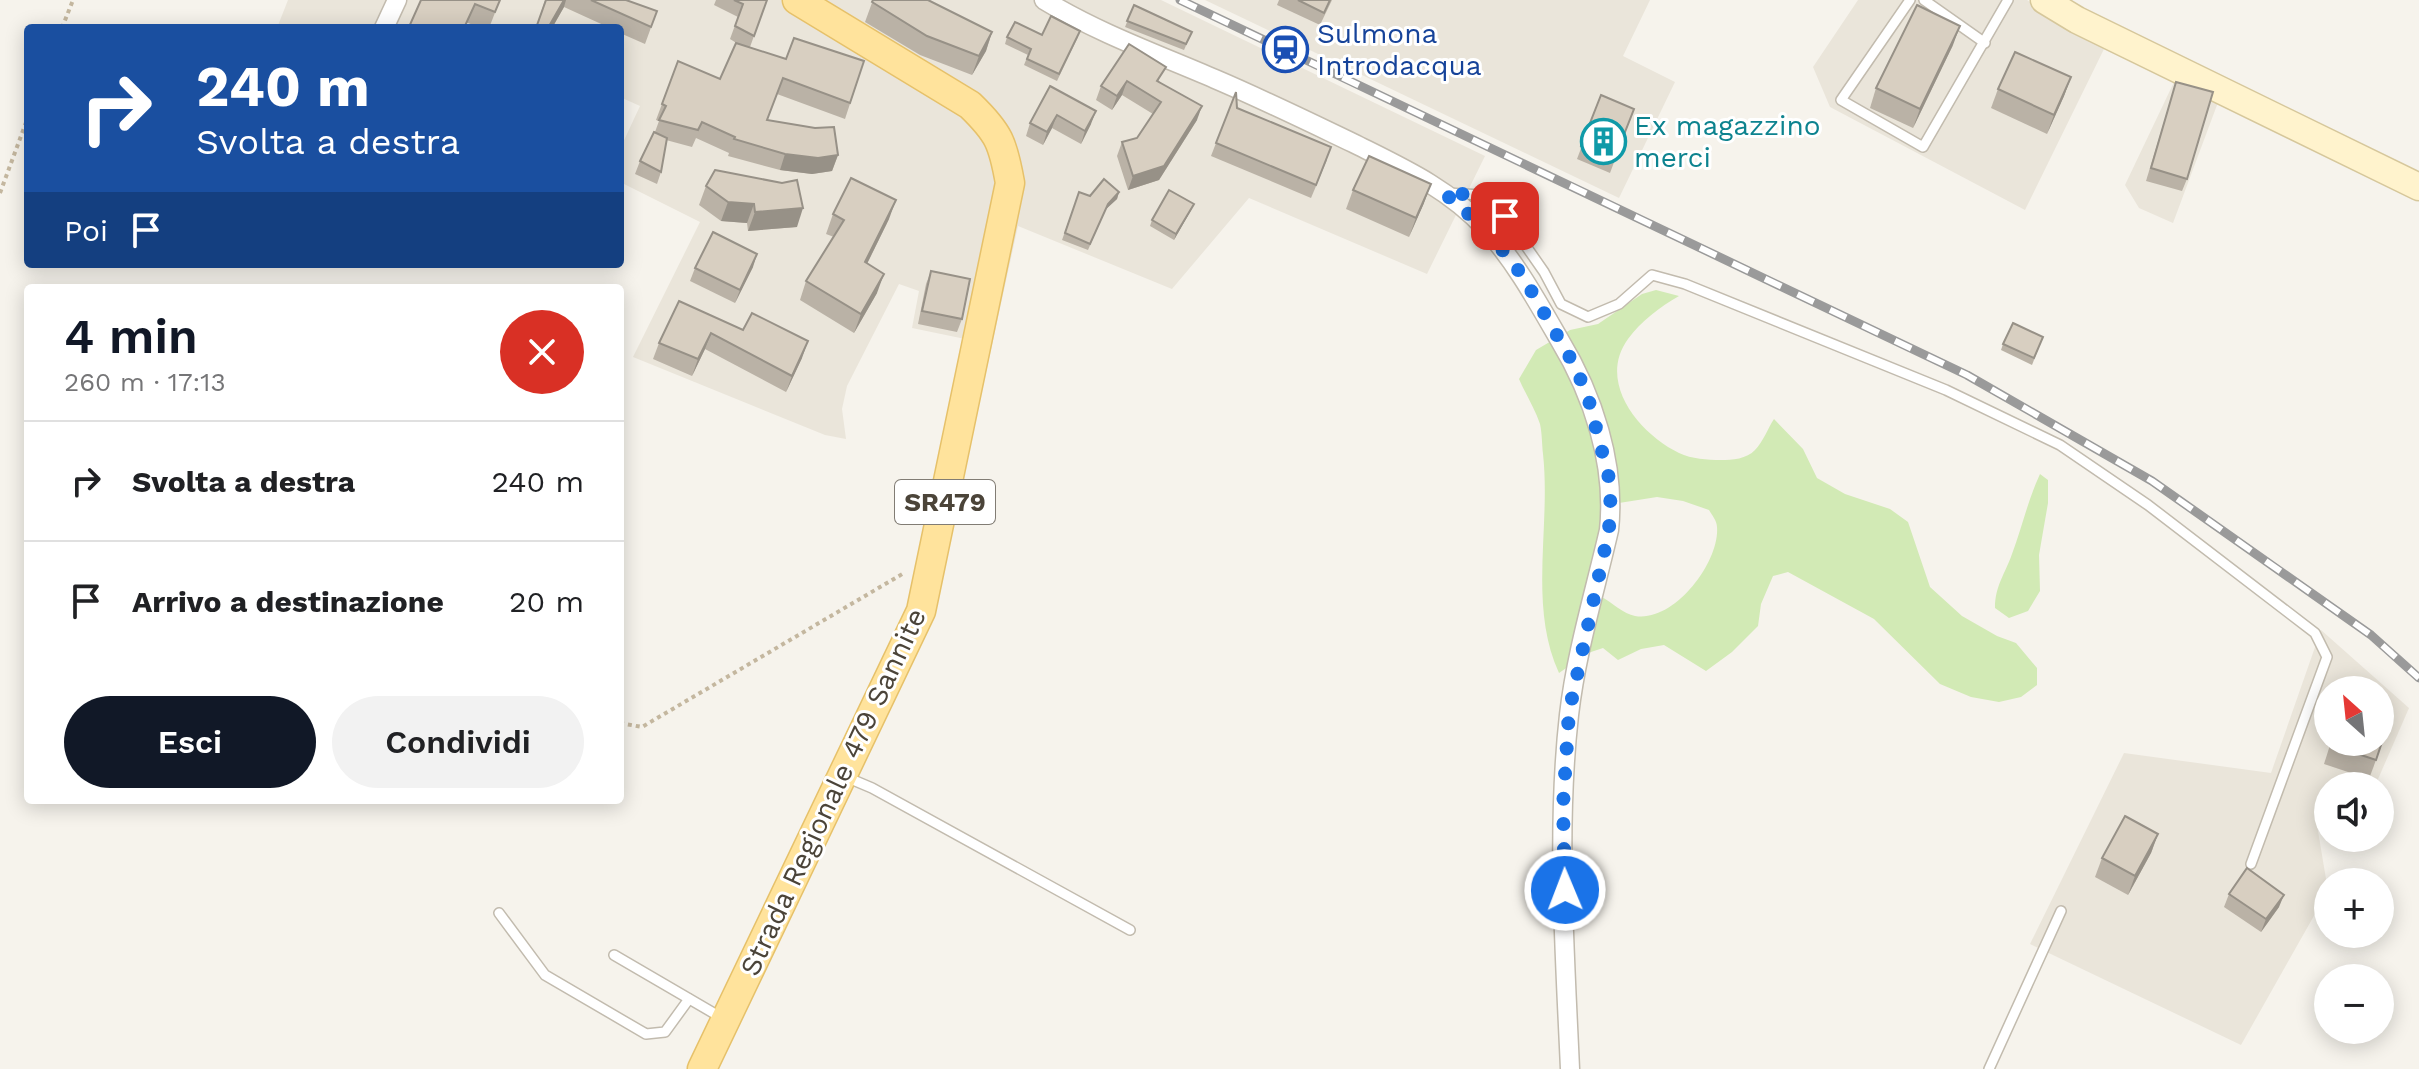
<!DOCTYPE html>
<html lang="it">
<meta charset="utf-8">
<style>
:root{--surface:#fff;--page:#f2f2f2;--text:#202124;--muted:#757577;--line:#e0e0e0;--accent:#111827}
body{margin:0;font-family:"Work Sans",sans-serif;background:var(--page);color:var(--text);height:100vh;display:flex;flex-direction:column;font-size:30px;white-space:nowrap}
*{box-sizing:border-box;margin:0}
p{font-size:26px;color:var(--muted)}
.icon{flex:none;width:44px;height:44px;fill:none;stroke:currentColor;stroke-width:2;stroke-linecap:round;stroke-linejoin:round}
.map{position:relative;flex:1;overflow:hidden}
.side{position:absolute;left:24px;top:284px;width:600px;height:520px;display:flex;flex-direction:column;background:var(--surface);border-radius:8px;box-shadow:0 4px 20px #0003}
.side>*{flex:none}
.banner{position:absolute;left:24px;top:24px;width:600px;height:244px;border-radius:8px;box-shadow:0 4px 20px #0003;background:#1a4fa0;color:#fff;overflow:hidden}
.needle{width:52px;rotate:333deg}
.tools{position:absolute;left:2314px;top:676px;display:grid;gap:16px}
.tools a{display:grid;place-items:center;width:80px;height:80px;border-radius:50%;background:var(--surface);box-shadow:0 4px 20px #0003;font-size:40px}
.pin{position:absolute;display:grid;place-items:center;width:68px;height:68px;color:#fff;margin:-34px;border-radius:16px;box-shadow:0 4px 12px #0006}
.me{position:absolute;width:88px;margin:-44px;rotate:359deg;stroke-linejoin:round;filter:drop-shadow(0 0 6px #0008)}
.turn{display:flex;align-items:center;gap:28px;height:168px;padding:0 40px;font-size:36px}
.turn .icon{width:104px;height:104px;stroke-width:2.5}
.turn b{display:block;font-size:56px;line-height:68px}
.then{display:flex;align-items:center;height:76px;padding:0 40px;background:#0003;gap:16px;font-size:30px}
.round{display:grid;place-items:center;flex:none;width:84px;height:84px;border-radius:42px;background:var(--page)}
.summary{display:flex;align-items:center;justify-content:space-between;height:136px;padding:0 40px}
h1{font-size:48px;font-weight:600;line-height:60px;color:var(--accent)}
.action{display:flex;gap:16px;margin-top:auto;padding:16px 40px}
.action a{flex:1;height:92px;border-radius:48px;background:var(--accent);color:#fff;font-size:32px;font-weight:600;line-height:92px;text-align:center}
.action a+a{background:var(--page);color:var(--text)}
ul{padding:0;list-style:none}
li{display:flex;align-items:center;gap:24px;height:120px;padding:0 40px;border-top:2px solid var(--line)}
li div{flex:1}
li b{display:block;font-size:30px}
li em{font-style:normal}
.map>svg:first-child{display:block}
.residential{fill:#eae5da;fill-rule:evenodd}
.green{fill:#d2eab5;fill-rule:evenodd}
.lines{fill:none;stroke-linecap:round;stroke-linejoin:round}
.lane-casing{stroke:#c2bbae;stroke-width:12}
.street-casing{stroke:#c2bbae;stroke-width:21}
.secondary-casing{stroke:#d6c79b;stroke-width:29}
.primary-casing{stroke:#e6c16a;stroke-width:31}
.path{stroke:#c4b79f;stroke-width:4;stroke-dasharray:4 4;stroke-linecap:butt}
.lane{stroke:#fff;stroke-width:9}
.street{stroke:#fff;stroke-width:18}
.secondary{stroke:#fff3cd;stroke-width:26}
.primary{stroke:#ffe39c;stroke-width:28}
.rail-casing{stroke:#9a9a9a;stroke-width:9}
.rail{stroke:#fff;stroke-width:6;stroke-dasharray:18;stroke-linecap:butt}
.wall{fill:#bab2a6}
.shaded-wall{fill:#979187}
.building{fill:#d8cfc1;stroke:#979187;stroke-width:2}
.route{stroke:#1a73e8;stroke-width:14;stroke-dasharray:0 25.2}
.labels{text-anchor:middle;dominant-baseline:central;stroke-width:6;stroke-linejoin:round;paint-order:stroke}
.shield{fill:#fff;stroke:#817c74;stroke-width:2}
.shield-label{font-size:26px;font-weight:bold;fill:#4b4439}
.transit-label{font-size:28px;fill:#164399;stroke:#fff;text-anchor:start}
.culture-label{font-size:28px;fill:#0d838f;stroke:#fff;text-anchor:start}
.street-label{font-size:28px;fill:#4b4439;stroke:#fff}
</style>
<div class="map">
<svg width="2419" height="1069" viewBox="0 0 2419 1069">
<rect width="100%" height="100%" fill="#f6f3ec"/>
<g class="residential">
<polygon points="288,0 1161,0 1485,156 1427,274 1249,198 1172,289 1018,226 966,464 970,340 912,328 919,291 899,284 847,386 842,409 846,439 825,435 633,357 700,222 620,182 620,149 640,106 620,97 620,28 277,28"/>
<polygon points="1205,0 1650,0 1623,56 1675,82 1619,198"/>
<polygon points="1858,0 2027,0 2052,16 2220,97 2173,223 2139,208 2125,185 2174,82 2104,49 2025,210 1830,107 1813,67"/>
<path d="M2321,630L2409,708L2375,786H2349L2335,780L2332,786H2328V794L2316,819L2328,891L2241,1045L2030,944L2124,753L2271,773ZM2328,690H2380V742H2328Z"/>
</g>
<g class="green">
<path d="M1656,290L1679,296C1660,307 1641,321 1628,339C1596,383 1641,435 1679,453C1692,459 1707,460 1721,460C1732,460 1747,459 1755,450C1763,442 1768,428 1774,419L1803,449L1817,478L1845,494L1890,509L1908,522L1930,587L1962,616L1997,636L2016,643L2037,668V685L2021,697L1999,702L1971,697L1940,684L1874,619L1788,572L1773,576L1761,604L1758,626L1732,652L1706,671L1664,645L1641,649L1618,660L1603,648L1588,653L1559,673C1528,605 1551,527 1543,454C1542,445 1542,433 1540,424C1535,409 1525,393 1519,379L1536,350L1570,330L1598,324L1642,294ZM1657,497L1683,501L1709,510C1712,515 1717,521 1717,527C1720,562 1674,623 1635,616C1624,614 1611,602 1602,597L1619,503Z"/>
<path d="M2040,474L2048,480V503L2039,555L2040,591L2028,611L2009,618L1995,608C1995,586 2005,574 2012,554C2022,527 2028,500 2040,474Z"/>
</g>
<g class="lines">
<defs>
<g id="lane">
<polyline points="1910,0 1841,100 1923,147 2008,0"/>
<polyline points="1924,0 1985,43"/>
<polyline points="1448,193 1481,195 1505,216 1544,272 1561,304 1588,317 1619,304 1652,275 1685,284 1946,390 2060,445 2148,505 2315,633 2327,657 2251,864"/>
<polyline points="846,777 872,788 1130,930"/>
<polyline points="499,913 545,975 646,1034 665,1032 689,999"/>
<polyline points="614,955 722,1018"/>
<polyline points="1989,1069 2061,911"/>
</g>
<g id="street">
<path d="M1044,0C1098,33 1157,54 1215,79C1262,99 1307,121 1353,143C1401,167 1448,188 1485,228C1515,261 1537,301 1559,339C1593,395 1616,464 1609,530C1595,591 1576,653 1569,715C1556,830 1565,954 1570,1069"/>
<polyline points="384,28 397,0"/>
</g>
<polyline id="secondary" points="2044,0 2077,20 2419,187"/>
<path id="primary" d="M702,1069L921,611L1010,183C1003,143 999,133 970,105L797,0"/>
</defs>
<use href="#lane" class="lane-casing"/>
<use href="#street" class="street-casing"/>
<use href="#secondary" class="secondary-casing"/>
<use href="#primary" class="primary-casing"/>
<g class="path">
<polyline points="62,28 73,0"/>
<polyline points="0,193 28,117"/>
<polyline points="620,723 642,727 904,573"/>
</g>
<use href="#lane" class="lane"/>
<use href="#street" class="street"/>
<use href="#secondary" class="secondary"/>
<use href="#primary" class="primary"/>
<defs>
<polyline id="rail" points="1180,0 1967,375 2152,481 2371,635 2419,678"/>
</defs>
<use href="#rail" class="rail-casing"/>
<use href="#rail" class="rail"/>
</g>
<g class="wall">
<polygon points="421,0 500,0 489,28 481,28 468,23"/>
<polygon points="545,0 626,0 657,11 645,44 620,33 620,28 610,28 564,7 552,28 536,28"/>
<polygon points="716,0 767,0 750,47 786,59 864,61 845,119 777,94 767,120 838,155 832,171 812,174 780,170 728,156 729,153 696,138 692,147 666,140 661,172 657,184 635,174 640,161 655,132 659,121 656,120 678,61 720,79 738,44 730,39 738,17 714,5"/>
<polygon points="873,0 992,32 986,51 972,75 920,55 865,22"/>
<polygon points="1279,0 1332,0 1320,25 1277,5"/>
<polygon points="1134,5 1192,32 1184,50 1125,27"/>
<polygon points="1042,35 1078,37 1057,81 1024,65 1028,55 1005,44 1007,37"/>
<polygon points="1129,44 1160,82 1197,120 1159,180 1128,190 1117,156 1122,142 1137,138 1153,114 1122,95 1112,110 1096,100 1101,86"/>
<polygon points="1953,45 1913,128 1870,108 1876,88"/>
<polygon points="2071,77 2064,96 2047,134 1991,108 1998,89"/>
<polygon points="2176,82 2187,179 2182,191 2146,181"/>
<polygon points="1050,86 1091,124 1081,144 1052,128 1043,145 1026,136 1030,123"/>
<polygon points="1601,95 1634,109 1610,173 1577,159"/>
<polygon points="1237,108 1327,160 1311,198 1211,156 1216,143"/>
<polygon points="715,170 797,227 748,231 747,223 721,221 699,205 706,186"/>
<polygon points="1353,190 1424,203 1409,237 1346,209"/>
<polygon points="1079,192 1090,196 1119,192 1117,199 1105,210 1088,250 1062,240"/>
<polygon points="1194,204 1191,210 1174,240 1150,226 1152,220"/>
<polygon points="833,214 889,219 867,264 877,293 854,333 800,300 806,281 834,237 826,234"/>
<polygon points="753,267 735,303 690,281 695,268"/>
<polygon points="931,271 962,319 957,332 918,324 926,284"/>
<polygon points="679,301 802,358 786,392 705,349 692,376 653,359 659,343"/>
<polygon points="2043,337 2032,365 2001,350 2003,344"/>
<polygon points="2331,742 2380,742 2376,760 2369,779 2324,764"/>
<polygon points="2158,834 2151,853 2128,895 2095,877 2102,858"/>
<polygon points="2229,894 2279,907 2261,932 2224,907"/>
</g>
<g class="shaded-wall">
<polygon points="564,0 566,0 564,7 552,28 548,28"/>
<polygon points="1960,26 1953,45 1913,128 1920,109"/>
<polygon points="992,32 986,51 972,75 979,56"/>
<polygon points="2071,77 2064,96 2047,134 2054,115"/>
<polygon points="1127,81 1122,95 1112,110 1117,96"/>
<polygon points="1202,106 1197,120 1159,180 1128,190 1133,176"/>
<polygon points="1096,111 1091,124 1081,144 1085,131"/>
<polygon points="1057,115 1052,128 1043,145 1047,132"/>
<polygon points="785,154 838,155 832,171 812,174 780,170"/>
<polygon points="1431,184 1424,203 1409,237 1416,218"/>
<polygon points="1119,192 1117,199 1105,210 1088,250 1108,204"/>
<polygon points="896,200 889,219 858,282 865,262"/>
<polygon points="728,202 754,204 747,223 721,221"/>
<polygon points="1194,204 1191,210 1174,240 1176,234"/>
<polygon points="803,208 797,227 748,231 755,212"/>
<polygon points="757,254 753,267 735,303 740,290"/>
<polygon points="884,274 877,293 854,333 861,314"/>
<polygon points="711,333 705,349 692,376 698,359"/>
<polygon points="808,341 802,358 786,392 792,376"/>
<polygon points="2158,834 2151,853 2128,895 2135,876"/>
<polygon points="2284,895 2279,907 2261,932 2266,919"/>
</g>
<g class="building">
<polygon points="421,0 500,0 495,12 475,4 464,28 405,28 409,27"/>
<polygon points="546,0 564,0 548,28 536,28"/>
<polygon points="591,0 626,0 657,11 651,27"/>
<polygon points="734,0 767,0 754,36 735,26 743,4"/>
<polygon points="873,0 928,0 992,32 979,56 927,36 872,2"/>
<polygon points="1298,0 1330,0 1324,13"/>
<polygon points="1134,5 1192,32 1186,44 1127,21"/>
<polygon points="1917,5 1960,26 1920,109 1876,88"/>
<polygon points="1051,16 1080,31 1059,74 1027,59 1031,49 1007,37 1015,22 1042,35"/>
<polygon points="794,38 864,61 850,103 783,78 767,120 815,128 834,127 838,155 818,158 785,154 734,139 735,137 702,122 698,130 659,120 666,106 662,104 678,61 720,79 736,43 786,59"/>
<polygon points="1129,44 1166,67 1157,81 1202,106 1164,166 1133,176 1122,142 1137,138 1161,102 1127,81 1117,96 1101,86"/>
<polygon points="2015,52 2071,77 2054,115 1998,89"/>
<polygon points="2176,82 2213,92 2187,179 2151,168"/>
<polygon points="1050,86 1096,111 1085,131 1057,115 1047,132 1030,123"/>
<polygon points="1236,92 1237,108 1331,147 1316,185 1216,143"/>
<polygon points="1601,95 1634,109 1614,160 1581,146"/>
<polygon points="654,132 667,138 661,172 640,161"/>
<polygon points="1369,156 1431,184 1416,218 1353,190"/>
<polygon points="715,170 782,183 797,180 803,208 755,212 754,204 728,202 706,186"/>
<polygon points="851,178 896,200 865,262 884,274 861,314 806,281 844,220 833,214"/>
<polygon points="1104,179 1119,192 1108,204 1090,244 1065,233 1079,192 1090,196"/>
<polygon points="1169,190 1194,204 1176,234 1152,220"/>
<polygon points="713,232 757,254 740,290 695,268"/>
<polygon points="931,271 970,279 962,319 922,311"/>
<polygon points="679,301 743,330 752,313 808,341 792,376 711,333 698,359 659,343"/>
<polygon points="2013,323 2043,337 2034,358 2003,344"/>
<polygon points="2380,721 2388,724 2376,760 2331,745 2332,742 2380,742"/>
<polygon points="2125,816 2158,834 2135,876 2102,858"/>
<polygon points="2247,868 2284,895 2266,919 2229,894"/>
</g>
<g class="lines">
<polyline class="route" points="1505,216 1481,195 1444,193 1486,229 1522,275 1576,368 1589,401 1611,486 1609,530 1569,712 1563,806 1565,890"/>
</g>
<defs>
<symbol id="station-ring" viewBox="-11 -11 22 22"><circle r="9.5" fill="#fff" stroke="#1a4fb4" stroke-width="1.5"/><path d="M-3-6H3Q5-6 5-4V2Q5 4 3 4L4.5 6H3L1.5 4h-3L-3 6H-4.5L-3 4Q-5 4-5 2V-4Q-5-6-3-6ZM-3.5-4v3h7v-3ZM-3.5 1v1.5H-2V1ZM2 1v1.5H3.5V1Z" fill="#1a4fb4"/></symbol>
<symbol id="building-ring" viewBox="-11 -11 22 22"><circle r="9.5" fill="#fff" stroke="#0f9aa8" stroke-width="1.5"/><path d="M-4-6H4V6H1V3H-1V6H-4ZM-2.5-4.3h1.7v1.8h-1.7ZM.8-4.3h1.7v1.8H.8ZM-2.5-1h1.7V.8h-1.7ZM.8-1h1.7V.8H.8Z" fill="#0f9aa8"/></symbol>
</defs>
<g fill-rule="evenodd">
<use href="#station-ring" x="1260" y="24" width="51" height="51"/>
<use href="#building-ring" x="1578" y="116" width="51" height="51"/>
</g>
<g class="labels">
<rect class="shield" x="895" y="480" width="100" height="44" rx="6"/>
<g class="shield-label">
<text x="945" y="502">SR479</text>
</g>
<g class="transit-label">
<text x="1317" y="33">Sulmona<tspan x="1317" dy="32">Introdacqua</tspan></text>
</g>
<g class="culture-label">
<text x="1634" y="125">Ex magazzino<tspan x="1634" dy="32">merci</tspan></text>
</g>
<g class="street-label">
<text transform="translate(833 792) rotate(-65)">Strada Regionale 479 Sannite</text>
</g>
</g>
</svg>
<div class="tools">
<a><svg class="needle" viewBox="-14 -14 28 28"><path d="M0-13l5 13h-10z" fill="#e53935"/><path d="M0 13l5-13h-10z" fill="#757577"/></svg></a>
<a><svg class="icon" aria-label="sound" viewBox="0 0 24 24"><path d="M4 9h4l5-4v14l-5-4H4zM17 9q2 3 0 6"/></svg></a>
<a>+</a>
<a>−</a>
</div>
<div class="pin" style="left:1505px;top:216px;background:#d93025"><svg class="icon" aria-label="arrive" viewBox="0 0 24 24"><path d="M6 21V4h12l-3 4 3 4H6"/></svg></div>
<svg class="me" style="left:1565px;top:890px" viewBox="-20 -20 40 40"><circle r="17" fill="#1a73e8" stroke="#fff" stroke-width="3"/><path d="M0-11L8 9 0 5-8 9z" fill="#fff"/></svg>
<div class="banner">
<div class="turn"><svg class="icon" aria-label="right" viewBox="0 0 24 24"><path d="M7 20v-9h11M14 6l5 5-5 5"/></svg><div><b>240 m</b>Svolta a destra</div></div>
<div class="then">Poi<svg class="icon" aria-label="arrive" viewBox="0 0 24 24"><path d="M6 21V4h12l-3 4 3 4H6"/></svg></div>
</div>
<section class="side">
<div class="summary"><div><h1>4 min</h1><p>260 m · 17:13</p></div><a class="round" style="background:#d93025;color:#fff"><svg class="icon" aria-label="close" viewBox="0 0 24 24"><path d="M6 6l12 12M18 6L6 18"/></svg></a></div>
<ul>
<li><svg class="icon" aria-label="right" viewBox="0 0 24 24"><path d="M7 20v-9h11M14 6l5 5-5 5"/></svg><div><b>Svolta a destra</b></div><em>240 m</em></li>
<li><svg class="icon" aria-label="arrive" viewBox="0 0 24 24"><path d="M6 21V4h12l-3 4 3 4H6"/></svg><div><b>Arrivo a destinazione</b></div><em>20 m</em></li>
</ul>
<div class="action"><a>Esci</a><a>Condividi</a></div>
</section>
</div>
